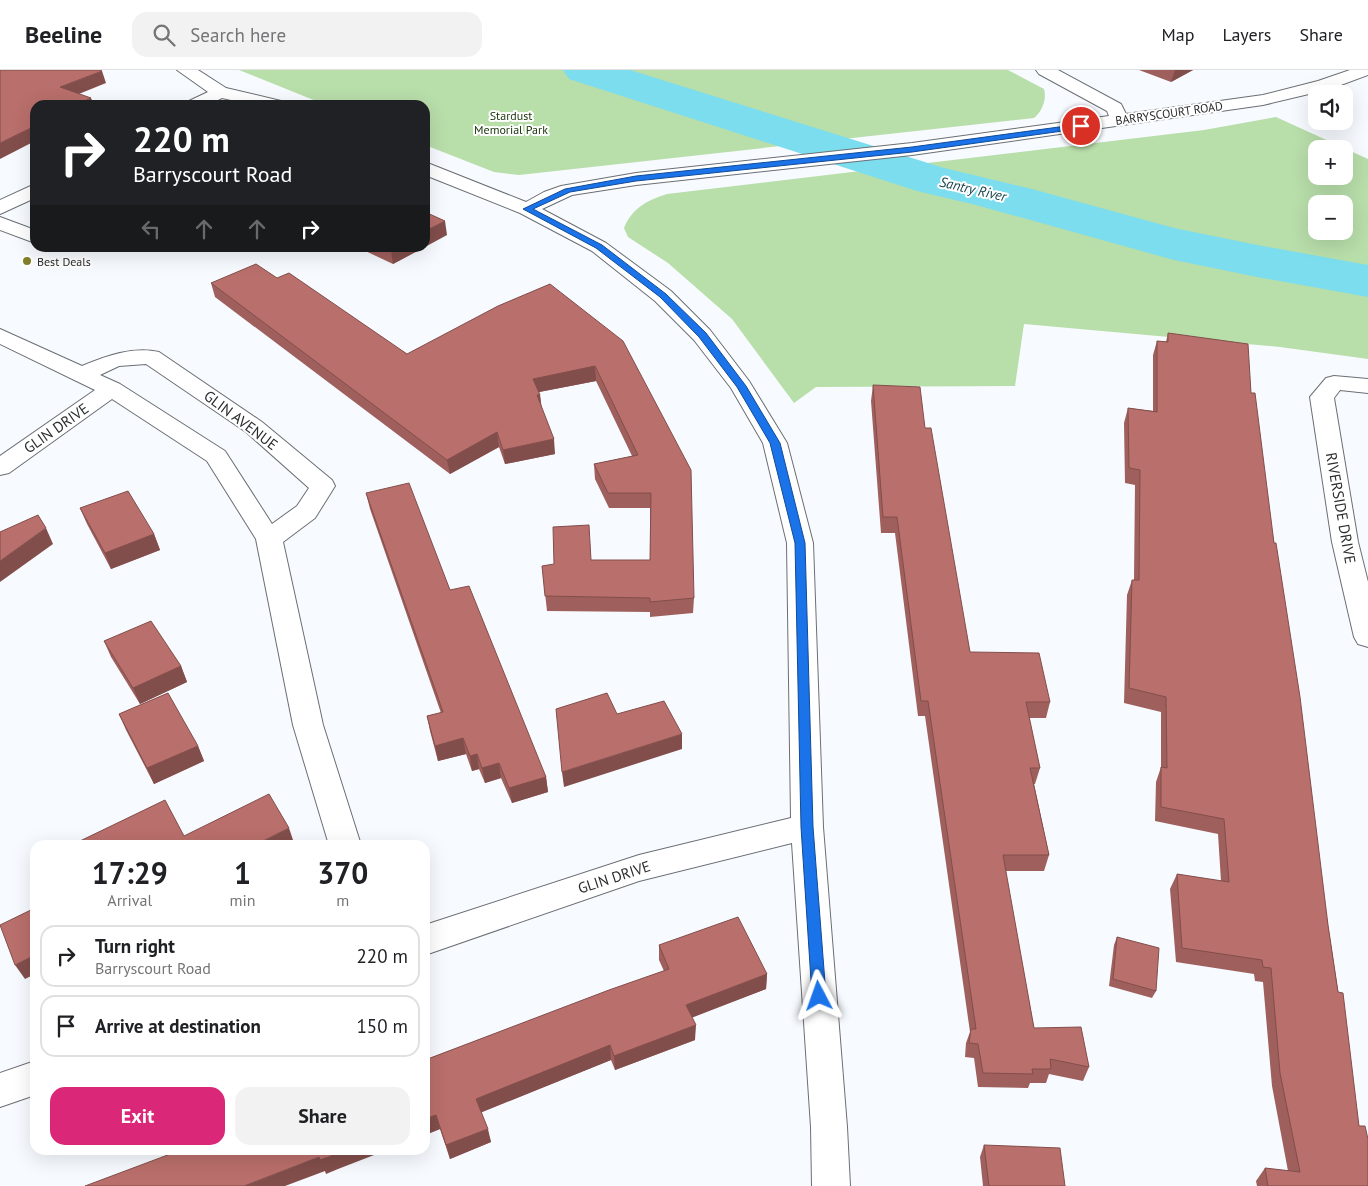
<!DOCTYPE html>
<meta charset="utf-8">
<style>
:root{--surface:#fff;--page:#f2f2f2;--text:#202124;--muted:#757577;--line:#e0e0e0;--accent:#db2777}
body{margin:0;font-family:"PT Sans",sans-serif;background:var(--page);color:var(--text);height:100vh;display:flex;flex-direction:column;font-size:19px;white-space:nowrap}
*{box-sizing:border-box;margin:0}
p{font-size:16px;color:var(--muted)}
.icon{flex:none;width:28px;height:28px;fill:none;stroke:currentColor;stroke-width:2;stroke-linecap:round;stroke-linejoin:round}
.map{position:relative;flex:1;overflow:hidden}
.panel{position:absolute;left:30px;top:770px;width:400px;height:315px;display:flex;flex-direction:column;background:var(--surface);border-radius:15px;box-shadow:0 5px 20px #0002}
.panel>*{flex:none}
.hud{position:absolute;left:30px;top:30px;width:400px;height:152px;border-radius:15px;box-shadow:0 5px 20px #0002;background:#202124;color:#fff;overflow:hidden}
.controls{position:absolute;left:1308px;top:15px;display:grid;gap:10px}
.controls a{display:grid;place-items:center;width:45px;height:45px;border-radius:10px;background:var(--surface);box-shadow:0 5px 20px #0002;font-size:25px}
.pin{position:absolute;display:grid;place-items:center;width:42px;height:42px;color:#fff;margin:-21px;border:2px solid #fff;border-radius:50%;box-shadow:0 1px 5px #0007}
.me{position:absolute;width:55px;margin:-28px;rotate:356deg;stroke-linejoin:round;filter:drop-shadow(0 0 4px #0008)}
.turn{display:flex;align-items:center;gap:18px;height:105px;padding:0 20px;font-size:22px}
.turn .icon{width:65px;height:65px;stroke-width:2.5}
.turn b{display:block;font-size:35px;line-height:42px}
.lanes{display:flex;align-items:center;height:48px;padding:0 20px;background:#0003;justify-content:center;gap:25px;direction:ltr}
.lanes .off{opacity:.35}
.eta{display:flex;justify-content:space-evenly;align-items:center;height:85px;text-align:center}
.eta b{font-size:30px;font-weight:800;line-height:35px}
.cta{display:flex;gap:10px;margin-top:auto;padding:10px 20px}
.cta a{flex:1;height:58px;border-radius:15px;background:var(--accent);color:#fff;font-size:20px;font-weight:800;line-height:58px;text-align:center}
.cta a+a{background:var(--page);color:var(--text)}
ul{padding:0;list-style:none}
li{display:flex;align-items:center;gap:15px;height:62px;margin:0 10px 8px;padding:0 10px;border:2px solid var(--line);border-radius:15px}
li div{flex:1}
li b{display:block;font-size:19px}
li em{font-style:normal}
header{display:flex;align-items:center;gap:30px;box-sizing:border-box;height:70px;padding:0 25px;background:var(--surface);border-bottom:1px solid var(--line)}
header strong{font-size:24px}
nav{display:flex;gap:28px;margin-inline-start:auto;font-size:18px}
.search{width:350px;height:45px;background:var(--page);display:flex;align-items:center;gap:12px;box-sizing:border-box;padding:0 18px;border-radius:15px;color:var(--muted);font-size:19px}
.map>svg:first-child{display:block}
.green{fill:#b8deaa;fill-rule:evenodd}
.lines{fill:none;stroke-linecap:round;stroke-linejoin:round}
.river{fill:#7bddee;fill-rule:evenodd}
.minor-casing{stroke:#6b6f74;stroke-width:2}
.minor{fill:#fff;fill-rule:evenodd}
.wall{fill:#9f5f5c}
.shaded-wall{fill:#824e4b}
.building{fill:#b96f6b;stroke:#824e4b}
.route{fill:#1a73e8;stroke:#114b97}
.poi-dot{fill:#818029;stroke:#fff;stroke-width:2}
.labels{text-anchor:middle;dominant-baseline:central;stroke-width:4;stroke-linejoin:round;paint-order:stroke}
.far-street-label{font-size:12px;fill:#2b2c2e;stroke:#fff}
.far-park-label{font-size:12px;fill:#173309;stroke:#fff}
.far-poi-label{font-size:12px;fill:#2b2c2e;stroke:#fff;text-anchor:start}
.far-water-label{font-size:14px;font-style:italic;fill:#18454d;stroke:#fff}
.street-label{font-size:15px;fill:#2b2c2e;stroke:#fff}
</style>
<header>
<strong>Beeline</strong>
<div class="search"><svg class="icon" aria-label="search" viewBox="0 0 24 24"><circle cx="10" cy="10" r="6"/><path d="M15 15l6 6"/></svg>Search here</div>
<nav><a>Map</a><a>Layers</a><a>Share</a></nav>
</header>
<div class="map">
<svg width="1368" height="1116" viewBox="0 0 1368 1116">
<rect width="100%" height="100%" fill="#f7faff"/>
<g class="green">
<path d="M239,0H1008L1044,19C1047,29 1042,42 1034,48L519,105L494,102L425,75V35H326Z"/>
<path d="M1276,47L1368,89V289L1280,277L1024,254L1015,316L816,317L794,333L732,249L668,193L628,167L624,158C632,138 648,130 667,124L1204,60ZM1316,79H1344V106H1316ZM1316,134H1344V161H1316Z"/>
</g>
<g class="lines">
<polygon class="river" points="563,0 630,0 944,98 1032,119 1174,158 1257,175 1368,195 1368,227 1257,207 1174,190 976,135 917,121 569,9"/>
<defs>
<g id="minor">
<polygon points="177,0 198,0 226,18 281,31 284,35 253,35 222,28 208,35 186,35 189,31 208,22"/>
<polygon points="1036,0 1058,0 1121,34 1126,44 1263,25 1318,11 1350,0 1368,0 1368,5 1330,19 1263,35 912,85 636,115 572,125 542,139 606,173 671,221 710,260 749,311 787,373 813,473 823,757 847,1057 850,1116 812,1116 811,1057 792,773 639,811 425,885 425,855 639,785 791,748 787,473 763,373 731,318 694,270 655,231 592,181 520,143 425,105 425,92 526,132 544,122 561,116 636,103 912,73 1109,46 1107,41 1039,4"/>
<polygon points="35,114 35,128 0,144 0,130"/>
<polygon points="0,147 35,160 35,173 0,160"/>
<path d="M0,259L82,296C106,286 133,276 159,282L262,352L332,410L335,416L315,448L283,472L323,655L361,775H329L293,655L256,469L207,391L112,329L9,403L0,405V386L95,320L0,274ZM146,294L246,362L309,418L297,436L272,454L225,381L120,314L100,305L119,296Z"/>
<polygon points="1334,306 1368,309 1368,323 1340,320 1334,328 1358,472 1368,512 1368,577 1358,574 1354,567 1332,472 1310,327 1326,308"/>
<polygon points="35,991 35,1025 0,1037 0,1003"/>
</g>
</defs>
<use href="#minor" class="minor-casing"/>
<use href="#minor" class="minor"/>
</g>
<g class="wall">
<polygon points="1139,0 1193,0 1171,12"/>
<polygon points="359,178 423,178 393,194"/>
<polygon points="277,208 407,284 623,271 694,528 693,543 650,547 650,542 547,541 542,496 591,490 650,490 650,438 609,438 595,409 594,394 632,386 596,311 539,322 540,325 541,336 555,384 505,394 499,377 450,404 215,227 211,213"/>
<polygon points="1168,263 1251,323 1274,473 1328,855 1368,1116 1257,1116 1256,1111 1265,1098 1288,1101 1272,1016 1263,912 1255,911 1254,904 1176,892 1170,819 1177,804 1221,811 1218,764 1155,751 1156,712 1161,697 1161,642 1124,633 1127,525 1132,510 1134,510 1135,415 1125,413 1124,353 1128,338 1153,341 1153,285 1157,271 1166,272"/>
<polygon points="873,315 925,358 970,582 1050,632 1046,648 1029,648 1040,698 1035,714 1034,714 1049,785 1044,801 1005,801 1034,958 1089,997 1083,1011 1049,1004 1046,1013 1030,1013 1028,1018 978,1017 974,988 965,987 966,973 970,962 925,646 918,646 895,463 881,463 871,331"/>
<polygon points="366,423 450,520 546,707 548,722 512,733 501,708 485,713 479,699 472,701 466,684 438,691 430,661 427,646 441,643 370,439"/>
<polygon points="80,438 154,464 160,480 111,499 87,454"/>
<polygon points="104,571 181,596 187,612 140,634 111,587"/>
<polygon points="119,644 198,676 204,691 154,714 126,660"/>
<polygon points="1117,867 1156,921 1152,928 1109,916 1114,875"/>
<polygon points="659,875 767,904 766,919 692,947 695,970 615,1000 611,990 481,1042 491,1072 450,1089 440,1059 425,1065 425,990 664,901 659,890"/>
<polygon points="984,1075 1065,1116 983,1116 980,1087"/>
</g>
<g class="shaded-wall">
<polygon points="1175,0 1193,0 1171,12"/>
<polygon points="102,1 106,13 64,30 60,17"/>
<polygon points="91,28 94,35 76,35"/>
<polygon points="35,56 35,71 0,89 0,73"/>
<polygon points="445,151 447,165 425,177 425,161"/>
<polygon points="395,178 423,178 393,194 391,180"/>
<polygon points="595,296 596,311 534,323 533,309"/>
<polygon points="537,325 540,325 542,340"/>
<polygon points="497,362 499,377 450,404 447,390"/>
<polygon points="554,369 555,384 505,394 503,380"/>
<polygon points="46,458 53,474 0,512 0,491"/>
<polygon points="154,464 160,480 111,499 105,483"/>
<polygon points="181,596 187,612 140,634 133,618"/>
<polygon points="682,664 682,679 564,717 562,702"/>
<polygon points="463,668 466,684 438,691 435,676"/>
<polygon points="198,676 204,691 154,714 147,698"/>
<polygon points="477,684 479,699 472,701 470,686"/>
<polygon points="499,693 501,708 485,713 482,698"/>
<polygon points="546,707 548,722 512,733 509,718"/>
<polygon points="289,758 294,773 290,775 255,775"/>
<polygon points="35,885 35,904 25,909 15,895"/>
<polygon points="767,904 766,919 686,950 686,935"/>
<polygon points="696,955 695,970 615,1000 614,986"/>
<polygon points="610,975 611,990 480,1043 476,1029"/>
<polygon points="436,1045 440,1059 425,1065 425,1049"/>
<polygon points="488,1059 491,1072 450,1089 446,1075"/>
<polygon points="348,1080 387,1080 338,1099 326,1104 325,1101 285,1116 244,1116 319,1087"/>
</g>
<g class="building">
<polygon points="0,0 100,0 102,1 60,17 91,28 76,35 35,35 35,56 0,73"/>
<polygon points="425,142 445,151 425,161"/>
<polygon points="387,178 395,178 391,180"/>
<polygon points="256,194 277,208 289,203 407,284 498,236 550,214 623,271 691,400 694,528 650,532 650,528 545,526 542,496 554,494 553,457 589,455 591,490 650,490 651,423 608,423 594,394 638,385 595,296 533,309 540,325 537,325 554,369 503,380 497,362 447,390 211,213"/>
<polygon points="1168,263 1248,274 1251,323 1255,323 1274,473 1276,473 1300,627 1328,855 1338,922 1343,923 1359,1056 1365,1056 1368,1069 1368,1116 1268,1116 1265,1098 1300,1102 1280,1003 1271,898 1263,897 1262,890 1182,878 1177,804 1229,812 1224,749 1161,737 1161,697 1167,698 1166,627 1129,618 1132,510 1139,510 1140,400 1129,398 1128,338 1157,342 1157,271 1168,272"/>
<polygon points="873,315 920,317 925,358 931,358 970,582 1039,583 1050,632 1026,632 1040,698 1030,698 1049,785 1003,785 1034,958 1081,957 1089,997 1050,989 1051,999 1032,999 1033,1004 983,1003 978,974 969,973 971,959 976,959 928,631 921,631 897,447 883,447"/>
<polygon points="409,413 450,520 469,516 546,707 509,718 499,693 482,698 477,684 470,686 463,668 435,676 427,646 443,642 366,423"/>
<polygon points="128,421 154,464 105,483 80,438"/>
<polygon points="38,445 46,458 0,491 0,462"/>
<polygon points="151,551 181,596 133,618 104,571"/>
<polygon points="168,623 198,676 147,698 119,644"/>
<polygon points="607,623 617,644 664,631 682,664 562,702 556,639"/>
<polygon points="269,724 289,758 255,775 82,775 80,771 165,730 184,766"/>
<polygon points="35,838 35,885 15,895 0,855"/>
<polygon points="738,847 767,904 686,935 696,955 614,986 610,975 476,1029 488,1059 446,1075 436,1045 425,1049 425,990 609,920 669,899 659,875"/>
<polygon points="1117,867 1159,878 1156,921 1113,909"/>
<polygon points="984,1075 1060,1078 1065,1116 989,1116"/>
<polygon points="181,1080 348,1080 320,1090 319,1087 244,1116 85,1116"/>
</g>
<polygon class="route" points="1081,54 1085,56 1084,58 912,82 636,111 570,122 533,139 602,175 666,224 706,263 746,316 780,373 805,473 813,757 826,926 824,931 819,932 814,931 812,926 801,757 795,473 770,373 737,317 699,267 660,227 596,178 523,139 565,119 636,106 912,77"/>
<circle class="poi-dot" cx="27" cy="191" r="5"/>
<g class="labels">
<g class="far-street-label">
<text transform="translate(1169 43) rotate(-8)">BARRYSCOURT ROAD</text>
</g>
<g class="far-park-label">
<text x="511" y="45">Stardust<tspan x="511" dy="14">Memorial Park</tspan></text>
</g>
<g class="far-poi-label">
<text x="37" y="191">Best Deals</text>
</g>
<g class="far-water-label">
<text transform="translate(973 119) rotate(13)">Santry River</text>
</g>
<g class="street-label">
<text transform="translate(241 350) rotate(37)">GLIN AVENUE</text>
<text transform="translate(56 358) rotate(-35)">GLIN DRIVE</text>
<text transform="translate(1341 438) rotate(80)">RIVERSIDE DRIVE</text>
<text transform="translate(614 807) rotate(-18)">GLIN DRIVE</text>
</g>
</g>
</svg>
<div class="controls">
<a><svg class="icon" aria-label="sound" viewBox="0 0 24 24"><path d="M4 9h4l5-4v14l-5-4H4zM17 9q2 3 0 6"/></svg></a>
<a>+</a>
<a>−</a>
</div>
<div class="pin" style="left:1081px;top:56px;background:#d93025"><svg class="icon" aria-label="arrive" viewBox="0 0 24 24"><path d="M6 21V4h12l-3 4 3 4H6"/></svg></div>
<svg class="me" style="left:819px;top:926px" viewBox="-20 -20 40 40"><path d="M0-17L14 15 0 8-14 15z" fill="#1a73e8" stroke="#fff" stroke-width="4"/></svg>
<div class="hud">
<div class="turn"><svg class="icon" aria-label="right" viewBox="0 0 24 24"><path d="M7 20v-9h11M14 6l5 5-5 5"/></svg><div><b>220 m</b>Barryscourt Road</div></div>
<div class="lanes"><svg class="icon off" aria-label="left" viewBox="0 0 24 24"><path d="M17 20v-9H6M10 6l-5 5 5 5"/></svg><svg class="icon off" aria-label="ahead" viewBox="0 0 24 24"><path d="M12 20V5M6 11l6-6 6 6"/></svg><svg class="icon off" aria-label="ahead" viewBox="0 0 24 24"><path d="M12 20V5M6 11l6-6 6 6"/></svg><svg class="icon" aria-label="right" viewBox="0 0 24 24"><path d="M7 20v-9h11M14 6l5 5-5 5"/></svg></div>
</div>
<section class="panel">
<div class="eta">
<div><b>17:29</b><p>Arrival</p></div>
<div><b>1</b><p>min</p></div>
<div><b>370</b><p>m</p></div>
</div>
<ul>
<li><svg class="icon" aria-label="right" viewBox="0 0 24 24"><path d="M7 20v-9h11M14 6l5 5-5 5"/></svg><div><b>Turn right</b><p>Barryscourt Road</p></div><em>220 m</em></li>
<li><svg class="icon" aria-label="arrive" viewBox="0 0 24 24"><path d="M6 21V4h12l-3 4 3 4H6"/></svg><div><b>Arrive at destination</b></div><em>150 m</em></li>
</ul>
<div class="cta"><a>Exit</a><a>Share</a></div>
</section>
</div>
